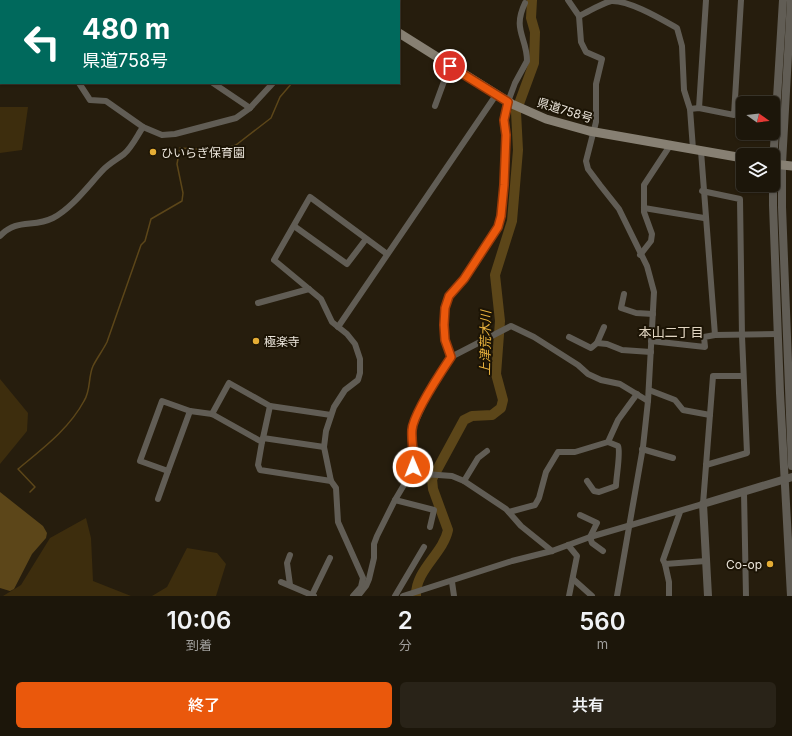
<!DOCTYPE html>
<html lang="ja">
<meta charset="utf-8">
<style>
:root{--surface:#1c160a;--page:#292318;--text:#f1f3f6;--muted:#a09f9c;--line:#3a352b;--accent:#ea580c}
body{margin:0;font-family:Inter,"Noto Sans JP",sans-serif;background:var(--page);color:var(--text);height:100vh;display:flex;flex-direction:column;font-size:15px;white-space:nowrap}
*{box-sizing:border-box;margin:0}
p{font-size:13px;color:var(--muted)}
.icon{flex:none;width:22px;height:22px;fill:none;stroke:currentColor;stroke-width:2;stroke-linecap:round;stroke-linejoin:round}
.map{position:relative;height:596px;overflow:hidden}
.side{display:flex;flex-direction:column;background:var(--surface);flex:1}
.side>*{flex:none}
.guide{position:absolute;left:0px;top:0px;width:400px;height:84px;box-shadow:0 1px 3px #0004,0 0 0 1px var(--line);background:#00695c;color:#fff;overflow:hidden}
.needle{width:26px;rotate:104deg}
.buttons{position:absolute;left:736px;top:96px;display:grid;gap:8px}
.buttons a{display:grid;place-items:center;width:44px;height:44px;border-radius:6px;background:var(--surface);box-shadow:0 1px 3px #0004,0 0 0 1px var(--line);font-size:20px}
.pin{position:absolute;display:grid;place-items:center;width:34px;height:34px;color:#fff;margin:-17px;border:2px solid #fff;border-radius:50%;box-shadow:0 1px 4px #0007}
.me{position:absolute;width:44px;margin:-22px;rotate:359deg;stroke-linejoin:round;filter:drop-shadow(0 0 3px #0008)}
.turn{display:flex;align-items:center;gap:14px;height:84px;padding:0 16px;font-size:18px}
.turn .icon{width:52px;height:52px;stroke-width:2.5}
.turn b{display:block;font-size:28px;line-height:34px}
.eta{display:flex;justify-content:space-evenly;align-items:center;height:68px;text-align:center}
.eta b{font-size:24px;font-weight:600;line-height:28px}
.primary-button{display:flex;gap:8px;margin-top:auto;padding:8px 16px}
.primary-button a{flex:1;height:46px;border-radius:6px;background:var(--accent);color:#fff;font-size:16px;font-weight:600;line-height:46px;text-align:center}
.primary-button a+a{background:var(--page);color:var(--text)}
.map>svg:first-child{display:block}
.green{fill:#3d2d0d}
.water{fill:#5c4619}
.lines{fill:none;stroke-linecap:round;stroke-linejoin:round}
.stream{stroke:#5c4619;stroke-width:1.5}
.river{stroke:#5c4619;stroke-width:10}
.minor{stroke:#615d55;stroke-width:6}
.tertiary{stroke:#615d55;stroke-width:8}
.secondary{stroke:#878073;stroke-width:9}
.route-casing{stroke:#983908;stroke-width:10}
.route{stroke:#ea580c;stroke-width:7}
.poi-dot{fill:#e5ad35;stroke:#1c1405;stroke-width:1.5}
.labels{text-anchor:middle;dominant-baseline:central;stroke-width:4;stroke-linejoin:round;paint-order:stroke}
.street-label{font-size:12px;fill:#ebe5db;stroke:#1c1405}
.poi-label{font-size:12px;fill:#ebe5db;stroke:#1c1405;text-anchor:start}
.neighbourhood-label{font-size:13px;fill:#e2d6c2;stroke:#1c1405}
.water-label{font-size:13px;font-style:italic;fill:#ecb53f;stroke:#1c1405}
</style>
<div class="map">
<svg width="792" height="596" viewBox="0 0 792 596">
<rect width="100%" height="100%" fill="#261d0d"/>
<g class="green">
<polygon points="0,107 28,107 22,150 0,153"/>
<polygon points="0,379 28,413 27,431 0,464"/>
<polygon points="86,518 91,538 93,581 131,596 3,596 21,585 50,538"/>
<polygon points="187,548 217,553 226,564 216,596 152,596 167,587"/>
</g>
<polygon class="water" points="0,492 43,526 47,533 46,538 32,554 14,589 10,591 0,588"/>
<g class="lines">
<g class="stream">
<polyline points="324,1 324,0"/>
<path d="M30,492L35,487L18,469C42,449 69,429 84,401C91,390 88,377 93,366C97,358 103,350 107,342L141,245L145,241L151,219L182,201L183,193L177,164L180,148L212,150L225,149L236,145L271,118L280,97L292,83"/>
</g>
<path class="river" d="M416,596C415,570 443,554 448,530L433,489L432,479L464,420L472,416L492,415L501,408L503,400L496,374L500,321L495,275L512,221L518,150L516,112L534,63L535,32L531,18L532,0"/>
<g class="minor">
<polyline points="40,0 40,1"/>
<polyline points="80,0 81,1"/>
<polyline points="568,0 579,16 581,42 586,52 602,59 596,84 596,122 586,161 588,169 600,185 619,209 647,266 654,292 648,401 643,447 617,596"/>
<polyline points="328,1 329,0"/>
<path d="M579,16C590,11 600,4 611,1C629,0 661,19 677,28L682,46L684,90L690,109L693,149"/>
<polyline points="79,83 90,100 106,101 143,127 162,135 175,134 236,118 250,108 273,83"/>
<polyline points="213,83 250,108"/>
<polyline points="435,106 450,65"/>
<polyline points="699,108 706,0"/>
<polyline points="690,109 699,108 734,115 741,0"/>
<polyline points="701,151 715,335"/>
<polyline points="702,191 740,199 742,336 747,453 706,465"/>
<polyline points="644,208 704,218"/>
<polyline points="294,226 347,264 366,239"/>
<path d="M0,236C17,218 33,228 53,218C71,209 88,186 102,171C108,164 116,160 124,154C132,147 137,136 143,127"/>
<polyline points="640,255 651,241 652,234 644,212 644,185 671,144"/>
<polyline points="624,294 621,308 636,313 653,314"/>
<polyline points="258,303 309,289"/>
<polyline points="338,327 496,95"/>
<polyline points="604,327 597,343 607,344 622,350 651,352"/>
<polyline points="569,337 591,348 597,343"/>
<polyline points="651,341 705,347 704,337 715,335 778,334"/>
<path d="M451,357L445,340V308L449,296L464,279L498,227L504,185L505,110L515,83L527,61C527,37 512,30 525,3"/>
<polyline points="649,390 675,400 683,410 710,415"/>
<polygon points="162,401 190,411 168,471 140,461"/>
<polyline points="190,411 212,414 262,442 258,465 260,470 331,481"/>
<polyline points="212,414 229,383 270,406 331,415"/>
<polyline points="263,438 270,406"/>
<polyline points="262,442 263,438 324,447"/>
<polyline points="642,449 673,458"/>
<polyline points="411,473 452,476 464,481 506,509 521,526 552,551"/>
<polyline points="464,481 478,458 487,451"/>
<path d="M587,481L594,491L599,492L616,486C616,478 621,451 618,446L608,442"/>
<polyline points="744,492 746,596"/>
<polyline points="158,499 168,471"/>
<polyline points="395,500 434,510 430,527"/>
<polyline points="509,512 535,505 539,498 546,472 558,452 575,452 608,442 618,420 637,394"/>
<polyline points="680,512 663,560 665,564 706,561"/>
<polyline points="580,515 597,523 590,537 592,543 603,551"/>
<polyline points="568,545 577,556 569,596"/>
<polyline points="290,555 287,563 290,585"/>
<polyline points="665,564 669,582 669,596"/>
<polyline points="573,579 592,596"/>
<polyline points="281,582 314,596"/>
<polyline points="452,582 454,596"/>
<polyline points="312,595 330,558"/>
<polyline points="353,596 361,587 363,578 338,522 336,488 331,481 324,447 326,431 334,407 345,390 358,380 360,373 360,359 355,344 347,334 332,322 321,299 274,260 310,197 387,254"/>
<polyline points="358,596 366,586 369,579 374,558 374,544 377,536 395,500 411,473 414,461 412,430 432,385 451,357 511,326 534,337 578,365 588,374 601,380 620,384 648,401"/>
<polyline points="395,596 424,547"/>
<polyline points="403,596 512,561 552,551 590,537 703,504 713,376 743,376"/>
</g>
<g class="tertiary">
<polyline points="783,0 773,164 773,205 780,393 791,596"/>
<polyline points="791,0 782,164 782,207 792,466"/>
<polyline points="708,596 703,504 792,477"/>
</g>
<g class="secondary">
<polyline points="354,0 355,1"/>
<polyline points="399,33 512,104 546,119 589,131 743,158"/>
<polyline points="773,164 792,166"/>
</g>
</g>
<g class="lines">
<defs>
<path id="route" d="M413,467C415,455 411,443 412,430C413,414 441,372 451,357L445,340L444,325L445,308L449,296L464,279L498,227L501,216L504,185L506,135L504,120L508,102L450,66"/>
</defs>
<use href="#route" class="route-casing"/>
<use href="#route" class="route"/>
</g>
<g class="poi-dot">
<circle cx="153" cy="152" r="4"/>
<circle cx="256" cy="341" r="4"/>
<circle cx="770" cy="564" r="4"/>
</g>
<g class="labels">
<g class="street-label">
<text transform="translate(565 110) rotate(17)">県道758号</text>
</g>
<g class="poi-label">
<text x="161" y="152">ひいらぎ保育園</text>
<text x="264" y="341">極楽寺</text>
<text x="762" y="564" text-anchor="end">Co-op</text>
</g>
<g class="neighbourhood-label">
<text x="671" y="332">本山二丁目</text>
</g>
<g class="water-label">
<text transform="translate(485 343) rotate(-89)">上津荒木川</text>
</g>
</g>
</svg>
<div class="buttons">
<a><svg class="needle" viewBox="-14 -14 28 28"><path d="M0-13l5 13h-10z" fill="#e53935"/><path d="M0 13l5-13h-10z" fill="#a09f9c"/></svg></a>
<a><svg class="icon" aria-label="layers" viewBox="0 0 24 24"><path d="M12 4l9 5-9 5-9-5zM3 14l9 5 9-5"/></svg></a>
</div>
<div class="pin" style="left:450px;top:66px;background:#d93025"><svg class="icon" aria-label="arrive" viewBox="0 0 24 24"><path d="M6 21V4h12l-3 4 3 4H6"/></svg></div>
<svg class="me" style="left:413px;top:467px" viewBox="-20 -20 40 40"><circle r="17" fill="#ea580c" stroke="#fff" stroke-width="3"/><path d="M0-11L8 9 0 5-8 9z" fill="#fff"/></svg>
<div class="guide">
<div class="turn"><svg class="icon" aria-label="left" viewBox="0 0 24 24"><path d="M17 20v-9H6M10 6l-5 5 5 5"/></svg><div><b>480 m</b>県道758号</div></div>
</div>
</div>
<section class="side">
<div class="eta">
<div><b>10:06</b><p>到着</p></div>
<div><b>2</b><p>分</p></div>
<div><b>560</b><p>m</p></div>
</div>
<div class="primary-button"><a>終了</a><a>共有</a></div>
</section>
